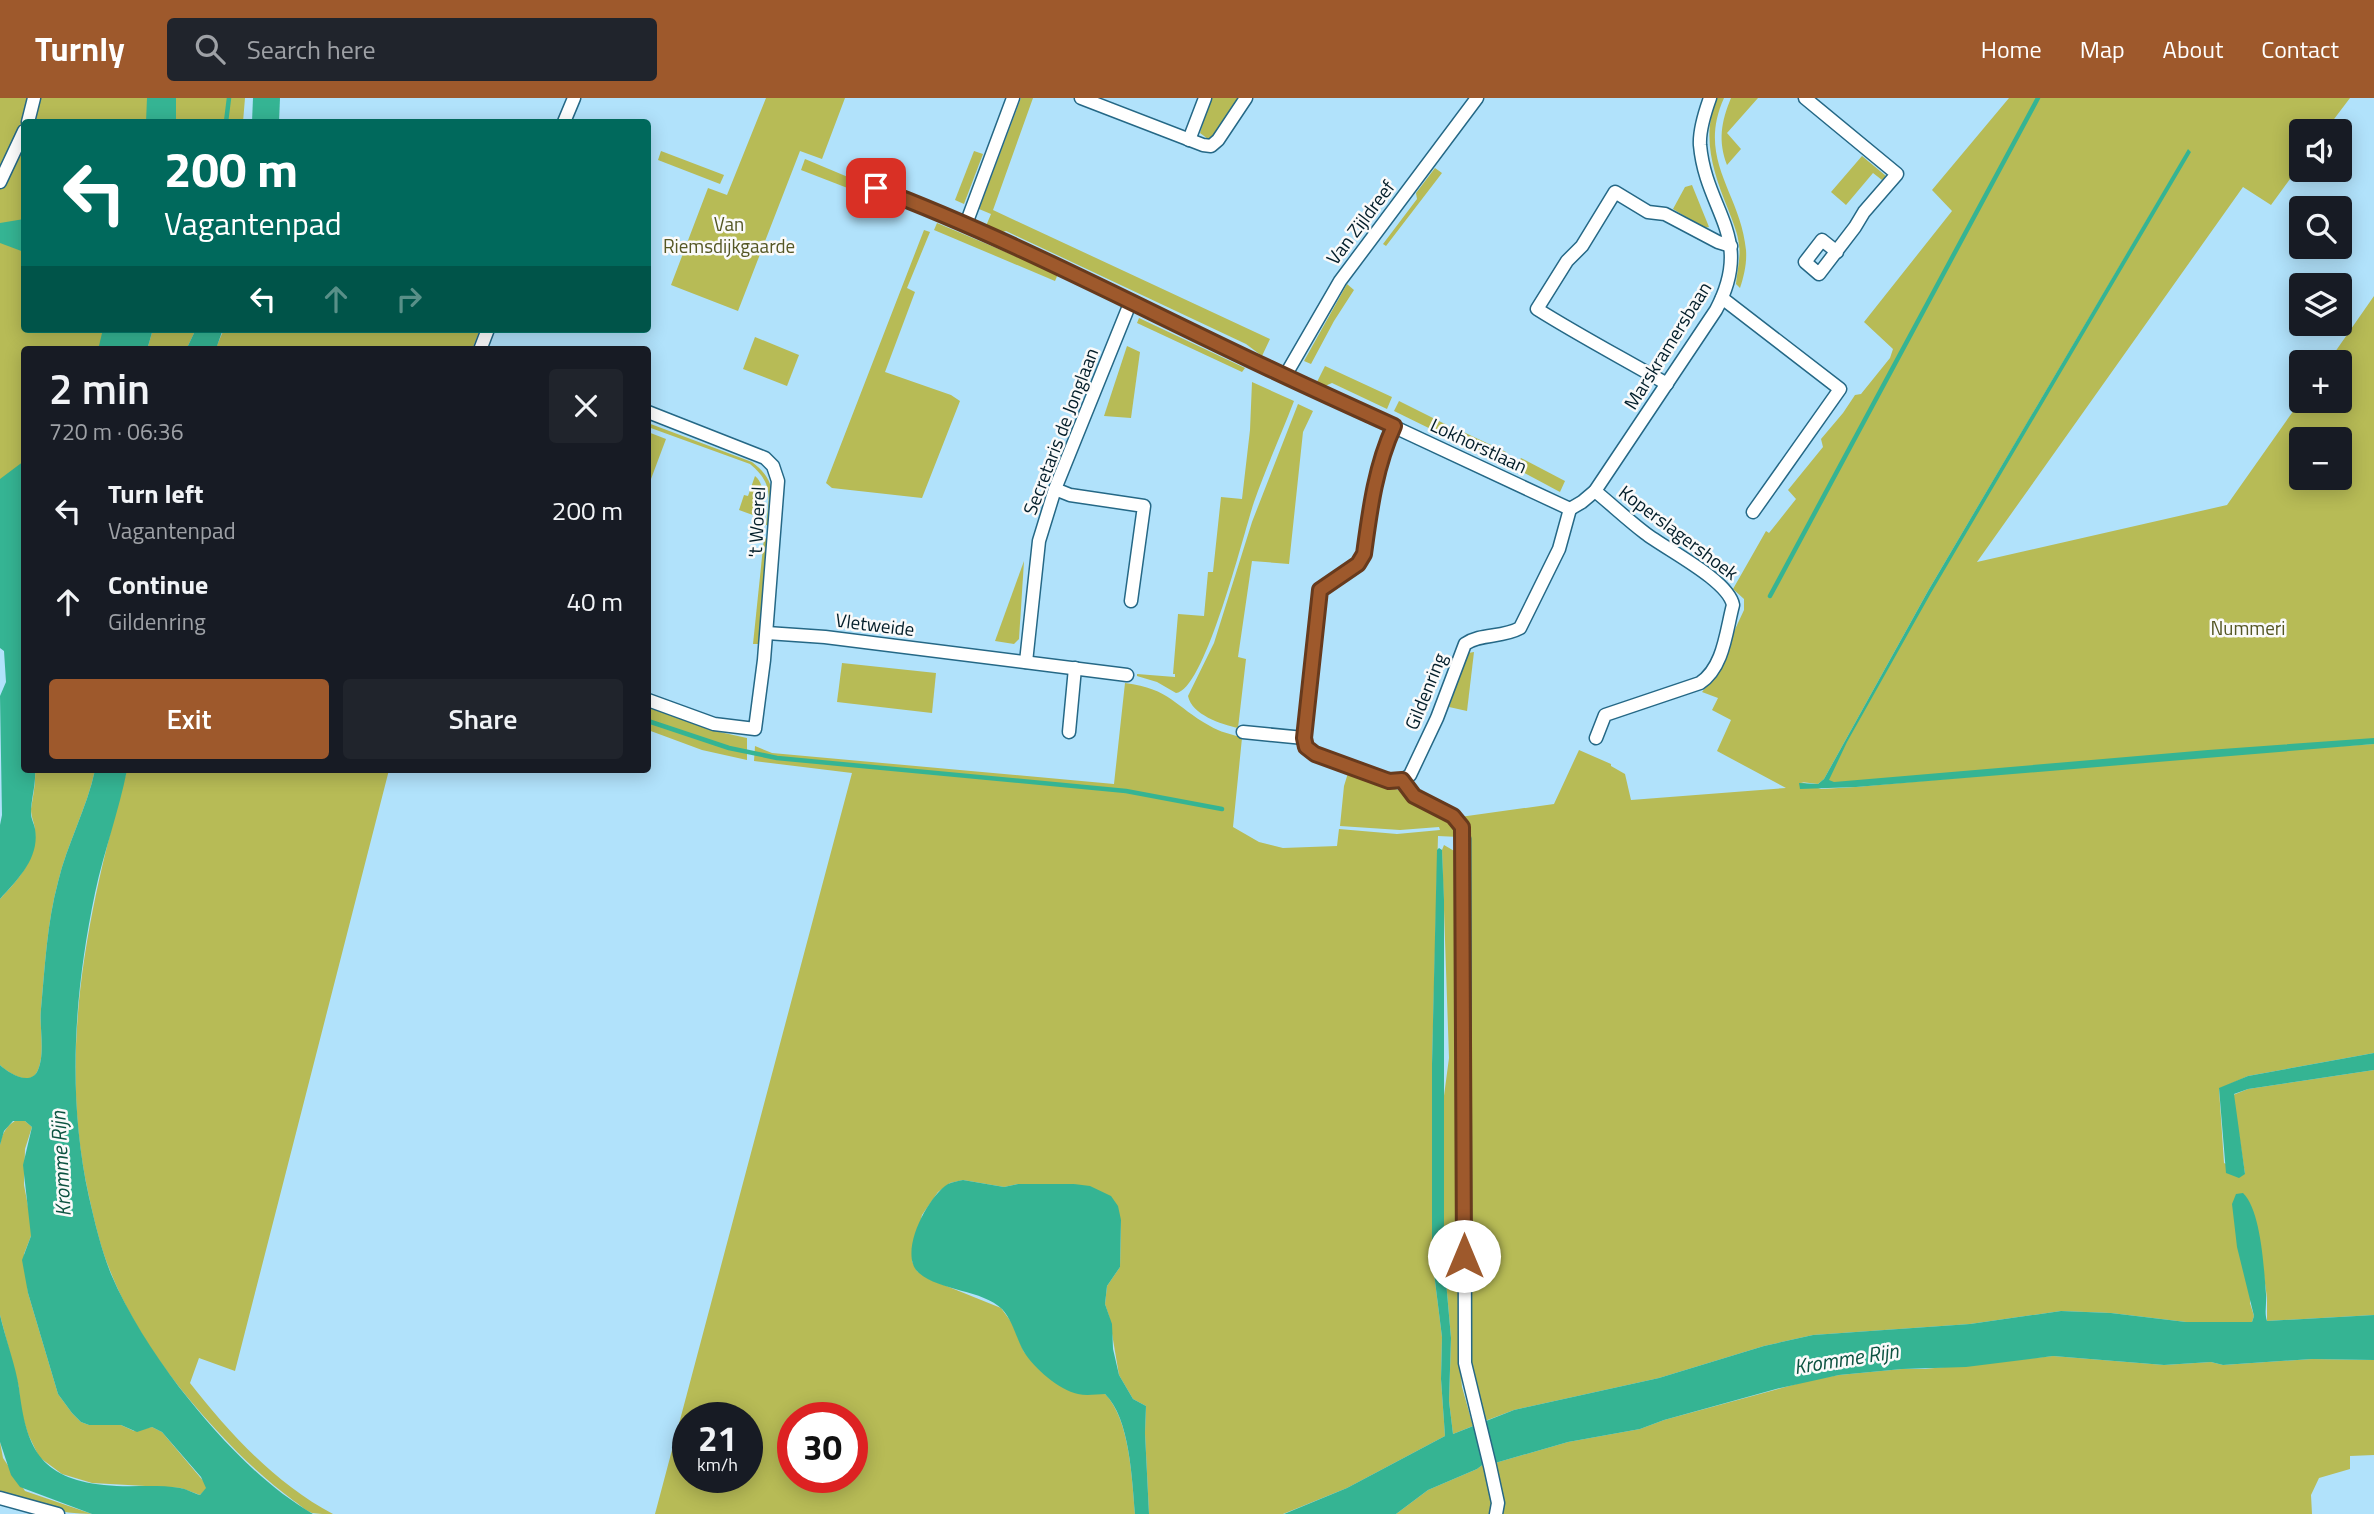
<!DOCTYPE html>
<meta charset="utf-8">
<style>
:root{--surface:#171b24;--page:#20242c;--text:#f1f3f6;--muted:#9ea1a6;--accent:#9e592c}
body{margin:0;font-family:"Titillium Web",sans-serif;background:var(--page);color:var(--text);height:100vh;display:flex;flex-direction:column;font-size:26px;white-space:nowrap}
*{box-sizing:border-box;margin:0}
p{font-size:23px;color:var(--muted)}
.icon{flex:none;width:38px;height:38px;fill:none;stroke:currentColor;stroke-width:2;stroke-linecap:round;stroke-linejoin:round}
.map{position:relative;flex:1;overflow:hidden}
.panel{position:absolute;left:21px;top:248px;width:630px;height:427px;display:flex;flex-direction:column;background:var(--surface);border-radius:7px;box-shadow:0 4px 18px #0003}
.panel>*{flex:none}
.hud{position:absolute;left:21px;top:21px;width:630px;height:214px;border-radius:7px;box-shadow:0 4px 18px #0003;background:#00695c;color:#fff;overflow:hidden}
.fabs{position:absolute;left:2289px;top:21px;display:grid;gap:14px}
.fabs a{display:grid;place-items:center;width:63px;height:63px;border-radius:7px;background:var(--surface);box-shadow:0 4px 18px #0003;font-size:35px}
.speed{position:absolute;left:672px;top:1304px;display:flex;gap:14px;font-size:35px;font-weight:700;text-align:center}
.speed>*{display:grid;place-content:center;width:91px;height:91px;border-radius:50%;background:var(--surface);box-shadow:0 4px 18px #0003;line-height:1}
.speed small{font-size:18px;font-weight:400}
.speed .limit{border:10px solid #d22;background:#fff;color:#111}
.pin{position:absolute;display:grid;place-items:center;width:60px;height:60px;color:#fff;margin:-30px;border-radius:14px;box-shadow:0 4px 10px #0006}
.me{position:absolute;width:77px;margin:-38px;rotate:0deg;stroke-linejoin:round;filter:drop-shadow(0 0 5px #0008)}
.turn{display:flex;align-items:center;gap:24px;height:147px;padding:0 28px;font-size:32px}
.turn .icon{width:91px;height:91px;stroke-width:2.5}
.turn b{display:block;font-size:49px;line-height:60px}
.lanes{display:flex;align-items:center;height:66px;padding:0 28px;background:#0003;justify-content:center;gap:35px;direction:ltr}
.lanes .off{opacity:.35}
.round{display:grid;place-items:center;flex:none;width:74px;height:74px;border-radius:7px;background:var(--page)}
.summary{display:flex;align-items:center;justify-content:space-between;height:119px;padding:0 28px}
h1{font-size:42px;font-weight:600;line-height:52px}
.button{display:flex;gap:14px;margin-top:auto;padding:14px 28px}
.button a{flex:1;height:80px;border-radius:7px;background:var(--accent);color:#fff;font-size:28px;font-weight:600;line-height:80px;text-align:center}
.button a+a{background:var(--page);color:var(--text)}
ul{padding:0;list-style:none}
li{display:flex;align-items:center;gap:21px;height:91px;padding:0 28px}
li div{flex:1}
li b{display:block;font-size:26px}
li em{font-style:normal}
header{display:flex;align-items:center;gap:42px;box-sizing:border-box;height:98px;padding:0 35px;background:var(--accent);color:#fff}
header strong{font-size:33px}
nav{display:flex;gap:38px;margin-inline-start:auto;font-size:24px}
.search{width:490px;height:63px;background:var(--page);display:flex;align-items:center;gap:18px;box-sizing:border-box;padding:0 24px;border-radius:7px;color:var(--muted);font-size:26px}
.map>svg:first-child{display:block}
.green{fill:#b7bb56;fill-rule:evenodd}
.water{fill:#35b493}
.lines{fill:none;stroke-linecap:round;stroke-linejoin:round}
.stream{stroke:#35b493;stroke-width:4.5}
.minor-casing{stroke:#256886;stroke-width:15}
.minor{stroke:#fff;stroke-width:12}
.route-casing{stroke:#673a1d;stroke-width:18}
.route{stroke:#9e592c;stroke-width:12}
.labels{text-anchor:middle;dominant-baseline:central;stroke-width:5;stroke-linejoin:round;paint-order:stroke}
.street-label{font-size:19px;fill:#031e2a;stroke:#fafafa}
.park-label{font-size:19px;fill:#555724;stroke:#fafafa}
.water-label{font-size:21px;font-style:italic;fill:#0c5341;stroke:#fafafa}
</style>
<header>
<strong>Turnly</strong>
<div class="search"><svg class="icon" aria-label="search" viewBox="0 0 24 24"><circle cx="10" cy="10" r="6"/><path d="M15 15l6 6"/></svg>Search here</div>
<nav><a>Home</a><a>Map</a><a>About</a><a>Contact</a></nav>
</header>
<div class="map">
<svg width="2374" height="1416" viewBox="0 0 2374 1416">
<rect width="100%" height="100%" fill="#b1e2fb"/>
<g class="green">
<polygon points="0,0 151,0 152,24 24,24 24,231 111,231 102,252 24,252 24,394 0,439"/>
<polygon points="176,0 245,0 243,24 176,24"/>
<polygon points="766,0 845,0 822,61 800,53 738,213 671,187 708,90 727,97"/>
<polygon points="1021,0 1033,0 993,112 1270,241 1262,258 1246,246 1006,133 999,135 986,128 991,116 979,111"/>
<polygon points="1211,0 1239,0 1213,39 1208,41 1200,35"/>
<path d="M1717,0H1724C1696,62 1741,95 1746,152C1747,165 1744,178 1740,190L1736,186C1737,173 1741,159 1739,147C1738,135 1732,122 1728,111C1713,74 1701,38 1717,0Z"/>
<path d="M1731,0H1758L1727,35L1741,51L1727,67C1718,43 1721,24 1731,0Z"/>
<path d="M2009,0H2350L2325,33H2301V66L2271,107L2243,89L1977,464L2227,407L2301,302L2340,303V264H2328L2374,198V644L2236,655L2374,646V955L2248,978L2219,991L2224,1065L2245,1076L2233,997L2248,991L2374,972V1217L2267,1223V1200L2260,1148L2250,1205L2254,1218L2252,1224H2186L2111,1215L2061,1213L1970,1226L1813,1237L1764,1248L1659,1280L1514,1312L1485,1323L1471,1272L1460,719L1554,706L1579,652L1611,666V668L1625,676L1631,702L1786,690L1717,653L1731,622L1712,612L1718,600L1702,594L1711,583L1744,512V501L1733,491L1766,433L1769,435L1796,401L1788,392L1823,349L1821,341L1843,315L1855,297L1861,296L1890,260L1893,251L1864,224L1952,113L1932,92ZM2188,52L1908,532L1827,678V684L1834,687L2191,659L1856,689L1821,691L1801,684L1818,686L1824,681L1928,493ZM2301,341H2340V380H2301Z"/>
<polygon points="661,53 724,77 720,86 658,62"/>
<polygon points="974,53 983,56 964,106 955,102"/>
<polygon points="1862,58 1886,78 1882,82 1873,75 1846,107 1831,94"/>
<polygon points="805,61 867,87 863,96 801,72"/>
<polygon points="1435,70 1442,75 1386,148 1383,146 1417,101 1416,95"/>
<polygon points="1692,87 1709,129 1704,130 1673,111 1685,89"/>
<polygon points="937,125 1058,176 1055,183 934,132"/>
<polygon points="924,132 930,134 907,190 915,194 885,274 951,297 960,303 922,400 832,390 826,385"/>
<polygon points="1347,186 1354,192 1334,223 1311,266 1304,263"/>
<polygon points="1139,220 1245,270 1242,274 1137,225"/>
<polygon points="153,231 196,231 186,252 147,252"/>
<polygon points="224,231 480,231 472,252 215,252"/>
<polygon points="755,239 799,257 787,288 743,271"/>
<polygon points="1127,248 1140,254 1131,320 1104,318"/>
<polygon points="1325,268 1392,299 1387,311 1332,285 1325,288 1317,284"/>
<path d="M1252,284L1294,303C1281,337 1266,370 1254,404C1244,434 1205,593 1176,595L1157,584L1137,578V576L1175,579V576H1173L1178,516L1204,518L1208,474H1213L1221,399L1242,401L1250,332Z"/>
<polygon points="1399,303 1447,327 1443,337 1394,313"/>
<path d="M1298,306L1313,313L1303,334L1289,466L1252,463L1238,559L1246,561L1238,630C1221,626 1192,617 1188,598L1214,545L1252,424Z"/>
<path d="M648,325L752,364C778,384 772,398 770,428L766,427C769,399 774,386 750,366L648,329Z"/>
<polygon points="1459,332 1506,354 1502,364 1454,341"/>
<polygon points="648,334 666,341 648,389"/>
<polygon points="1521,360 1565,383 1560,394 1515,370"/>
<path d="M755,378C767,388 762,406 761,420L739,412L744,397L748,398Z"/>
<polygon points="764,440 768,441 759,546 753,546"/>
<polygon points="1024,463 1019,541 1014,546 995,543"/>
<polygon points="1474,554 1467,613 1449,609 1468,555"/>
<polygon points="842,565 936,575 932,615 837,604"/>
<path d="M1125,585C1171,591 1174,608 1210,628C1219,634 1232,636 1242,640L1233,729L1259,744L1283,750L1337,748L1339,731L1397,736L1440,732L1439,729L1400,732L1340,728L1344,688L1348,675L1401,693L1455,726L1459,739L1438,738L1432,966V1159L1442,1239L1441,1281L1445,1338L1347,1390L1283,1416H1149L1145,1335L1146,1308L1133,1301L1119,1277L1109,1218L1105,1206L1107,1188L1120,1169L1121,1122L1074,1086H1018L1004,1089L963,1082L950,1085L938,1094L922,1117L912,1163L917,1173L929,1181L1001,1210L1012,1225L1024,1254L1047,1277L1094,1296H1105C1130,1321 1132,1382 1135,1416H655L852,675L754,663L755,648L772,655L1114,686ZM688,1320H747V1379H688ZM793,1320H852V1379H793Z"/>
<polygon points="648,607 715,633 747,640 747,662 702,652 648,632"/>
<path d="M35,672H95C87,710 67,746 58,784C47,825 45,868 41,911C39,930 46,956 37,974C29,989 7,974 0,967V801C18,782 37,761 35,733C35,726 31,720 31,711C33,698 36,685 35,672Z"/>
<path d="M127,672H389L235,1273L199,1260L190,1285C229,1335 276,1386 333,1416C326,1416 318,1416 312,1415C306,1413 300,1407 294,1403C267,1383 243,1361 220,1336C176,1289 135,1235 111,1175C100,1149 94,1121 88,1094C57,950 89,810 127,672Z"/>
<polygon points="1444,747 1456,754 1459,1259 1462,1289 1473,1328 1453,1336 1449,1303 1451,1240 1444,1160 1442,1013 1449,960 1442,752"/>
<path d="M19,1021L25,1023L32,1029L25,1051L24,1087L31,1124V1138L24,1156L28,1195L58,1296L72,1315L81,1324L89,1327H121L134,1333L152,1329L162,1334L205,1385L207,1390L200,1397L181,1390L92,1385L62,1376L39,1359L28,1336L20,1310L19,1290L0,1217V1047C2,1035 7,1026 19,1021Z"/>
<polygon points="2053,1258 2164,1267 2211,1264 2223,1267 2312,1261 2374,1262 2374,1357 2350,1358 2350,1371 2319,1380 2311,1397 2312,1416 1500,1416 1501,1388 1495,1365 1568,1344 1640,1331 1664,1322 1811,1282 1839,1277 1902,1271 1925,1271"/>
<path d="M0,1344L3,1360L25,1393L92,1416C60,1416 31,1407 0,1396Z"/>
<polygon points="1485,1365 1493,1404 1492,1416 1396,1416 1428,1392 1477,1371"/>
</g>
<g class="water">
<polygon points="147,0 176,0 176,24 146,24"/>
<polygon points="253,0 280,0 279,24 252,24"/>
<polygon points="2188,51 2191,54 1931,495 1847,644 1829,682 1834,684 2208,652 2374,640 2374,646 1856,689 1800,691 1799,685 1818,686 1824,681 1928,493"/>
<polygon points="24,121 24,154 0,145 0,125"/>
<polygon points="103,231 153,231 147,252 98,252"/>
<polygon points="196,231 223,231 217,248 220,252 186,252"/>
<path d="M24,363V672H35C36,687 31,701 31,715C31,721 34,725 35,731C40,760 18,781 0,801V727L2,717L0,598L6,584L4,553L0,550V381Z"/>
<path d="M95,672H127C119,713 104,753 95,795C74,896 67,998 89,1099C95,1125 101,1151 111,1176C128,1216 153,1254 179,1289C216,1336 261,1386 313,1416H92L20,1389L11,1377L0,1344V1217C5,1239 16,1269 19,1290C26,1349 39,1380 104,1387C129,1390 155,1386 180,1390C187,1391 193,1395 200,1397L206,1390L201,1379L162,1334L152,1329L137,1334L121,1327H89L81,1324L72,1315L58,1296L28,1195L22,1162L31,1138L23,1067L32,1029L25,1023H13L4,1033L0,1047V967C7,974 29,988 37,974C46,956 39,930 41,911C45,868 47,825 58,784C67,746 87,710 95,672Z"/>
<path d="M1439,750L1442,752L1444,802V1160L1451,1240L1449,1303L1453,1336L1514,1312L1659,1280L1764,1248L1813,1237L1970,1226L2061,1213L2111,1215L2186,1224H2252L2254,1218L2237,1149L2232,1106L2236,1096L2243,1095C2261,1112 2264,1171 2266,1196C2267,1205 2264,1214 2267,1223L2374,1217V1262L2312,1261L2223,1267L2211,1264L2164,1267L2053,1258L1966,1269L1902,1271L1839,1277L1776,1291L1664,1322L1640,1331L1568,1344L1495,1365H1485L1477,1371L1428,1392L1396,1416H1284L1347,1390L1445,1338L1441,1281L1442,1239L1432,1159V966L1437,752Z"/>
<polygon points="2374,955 2374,972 2248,991 2234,996 2245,1076 2239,1080 2226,1075 2219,990 2248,978"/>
<path d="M963,1082L1004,1089L1018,1086H1074L1090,1088L1111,1098L1118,1108L1121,1122L1120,1169L1107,1188L1105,1206L1112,1226L1113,1251L1119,1277L1133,1301L1146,1308L1145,1335L1149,1416H1135C1132,1382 1130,1320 1105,1296C1097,1296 1087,1298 1078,1296C1059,1292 1034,1270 1024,1254C1016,1240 1013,1223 1002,1211C983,1192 940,1193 919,1175C897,1156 928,1098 948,1086C952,1084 958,1083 963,1082Z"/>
</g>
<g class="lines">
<g class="stream">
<polyline points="226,24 229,0"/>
<polyline points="1770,498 2038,0"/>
<polyline points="648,623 729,650 777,660 1126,693 1222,711"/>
</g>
<defs>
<g id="minor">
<polyline points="1081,0 1203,47 1211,48 1218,42 1246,0"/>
<polyline points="1805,0 1897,76 1864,114 1855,129 1819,176 1805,164 1822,142 1837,154"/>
<polyline points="28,24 34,0"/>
<polyline points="564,24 574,0"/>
<polyline points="1189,42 1205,0"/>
<polyline points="0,84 24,33"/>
<path d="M876,90C1010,141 1137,207 1266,269C1367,317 1469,363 1570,411"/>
<polyline points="966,126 1013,0"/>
<polyline points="1722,200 1840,291 1753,414"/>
<polyline points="480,252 488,231"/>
<polyline points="1285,278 1340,183 1477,0"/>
<path d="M1667,286C1624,261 1580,238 1537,211L1567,163L1582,148L1615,94L1648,114L1665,116L1718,144L1731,148"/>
<polyline points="648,314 765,360 773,368 778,383 764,562 755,631 714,626 648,602"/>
<path d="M1394,328C1375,370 1370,412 1364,456L1358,466L1320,492L1304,640L1306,648L1315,656L1389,683L1402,682L1410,677L1437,620L1465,546C1481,535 1502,540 1520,530L1559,451L1570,411"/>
<polyline points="1055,391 1070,397 1144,408 1131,503"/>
<path d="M1595,393C1612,407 1628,422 1645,435C1667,452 1728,482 1733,507C1726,533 1724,569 1700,585L1605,617L1596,640"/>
<path d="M1570,411L1582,404L1595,393L1716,212C1755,139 1706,114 1700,47C1699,32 1705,14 1710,0"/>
<polyline points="767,535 825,539 1127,577"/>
<polyline points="1026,564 1039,443 1055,391 1131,203"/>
<polyline points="1069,634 1075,570"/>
<polyline points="1243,634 1304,640"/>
<path d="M1402,682C1407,688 1411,695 1417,699C1438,712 1460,712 1464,741L1465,1265L1490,1368L1498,1405L1496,1416"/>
<polyline points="0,1400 58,1416"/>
</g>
</defs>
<use href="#minor" class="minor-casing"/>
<use href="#minor" class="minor"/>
</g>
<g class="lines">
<defs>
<path id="route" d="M876,90C1011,141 1138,209 1268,270C1310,290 1352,309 1394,328C1375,370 1370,412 1364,456L1358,466L1320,492L1304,640L1306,649L1315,656L1389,683L1402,682L1414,698L1453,718L1462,729L1464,1158"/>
</defs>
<use href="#route" class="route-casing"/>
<use href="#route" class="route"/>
</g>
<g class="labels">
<g class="street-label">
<text transform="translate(1360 124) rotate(-53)">Van Zijldreef</text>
<text transform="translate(1667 247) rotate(-58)">Marskramersbaan</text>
<text transform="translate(1060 333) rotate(-69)">Secretaris de Jonglaan</text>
<text transform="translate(1479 347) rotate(25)">Lokhorstlaan</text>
<text transform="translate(756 424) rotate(-87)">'t Woerel</text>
<text transform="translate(1679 434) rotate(37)">Koperslagershoek</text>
<text transform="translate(875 526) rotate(7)">Vletweide</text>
<text transform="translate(1425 593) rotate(-68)">Gildenring</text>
</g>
<g class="park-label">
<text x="729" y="125">Van<tspan x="729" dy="22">Riemsdijkgaarde</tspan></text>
<text x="2248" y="529">Nummeri</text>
</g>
<g class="water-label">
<text transform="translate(60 1066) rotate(-93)">Kromme Rijn</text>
<text transform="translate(1846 1260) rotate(-9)">Kromme Rijn</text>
</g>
</g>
</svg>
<div class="fabs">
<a><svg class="icon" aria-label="sound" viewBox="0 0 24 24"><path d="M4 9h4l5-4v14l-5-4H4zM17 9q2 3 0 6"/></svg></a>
<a><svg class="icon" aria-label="search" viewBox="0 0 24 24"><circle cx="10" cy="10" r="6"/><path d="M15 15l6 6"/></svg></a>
<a><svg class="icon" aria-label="layers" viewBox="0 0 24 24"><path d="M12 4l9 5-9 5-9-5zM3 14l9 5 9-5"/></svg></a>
<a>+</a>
<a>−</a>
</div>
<div class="speed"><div>21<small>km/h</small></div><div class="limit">30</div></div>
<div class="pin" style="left:876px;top:90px;background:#d93025"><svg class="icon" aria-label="arrive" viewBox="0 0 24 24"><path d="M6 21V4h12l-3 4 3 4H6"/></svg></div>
<svg class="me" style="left:1464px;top:1158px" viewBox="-20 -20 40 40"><circle r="19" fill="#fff"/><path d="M0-13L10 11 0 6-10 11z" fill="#9e592c"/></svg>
<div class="hud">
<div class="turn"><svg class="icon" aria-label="left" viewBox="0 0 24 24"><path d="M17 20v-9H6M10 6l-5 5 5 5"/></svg><div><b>200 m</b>Vagantenpad</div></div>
<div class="lanes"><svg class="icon" aria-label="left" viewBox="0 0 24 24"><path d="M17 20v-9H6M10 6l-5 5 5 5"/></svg><svg class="icon off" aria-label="ahead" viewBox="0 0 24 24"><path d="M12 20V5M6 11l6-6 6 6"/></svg><svg class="icon off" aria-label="right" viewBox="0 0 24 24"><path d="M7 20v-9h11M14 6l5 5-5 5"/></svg></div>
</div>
<section class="panel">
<div class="summary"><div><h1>2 min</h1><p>720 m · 06:36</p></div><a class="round"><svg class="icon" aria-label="close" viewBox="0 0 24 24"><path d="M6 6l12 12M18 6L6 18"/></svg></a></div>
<ul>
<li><svg class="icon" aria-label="left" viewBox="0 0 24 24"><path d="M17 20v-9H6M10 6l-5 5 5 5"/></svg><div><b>Turn left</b><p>Vagantenpad</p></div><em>200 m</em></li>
<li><svg class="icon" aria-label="ahead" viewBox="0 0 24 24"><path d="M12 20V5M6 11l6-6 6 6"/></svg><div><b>Continue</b><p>Gildenring</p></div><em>40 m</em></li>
</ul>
<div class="button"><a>Exit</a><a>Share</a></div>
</section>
</div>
